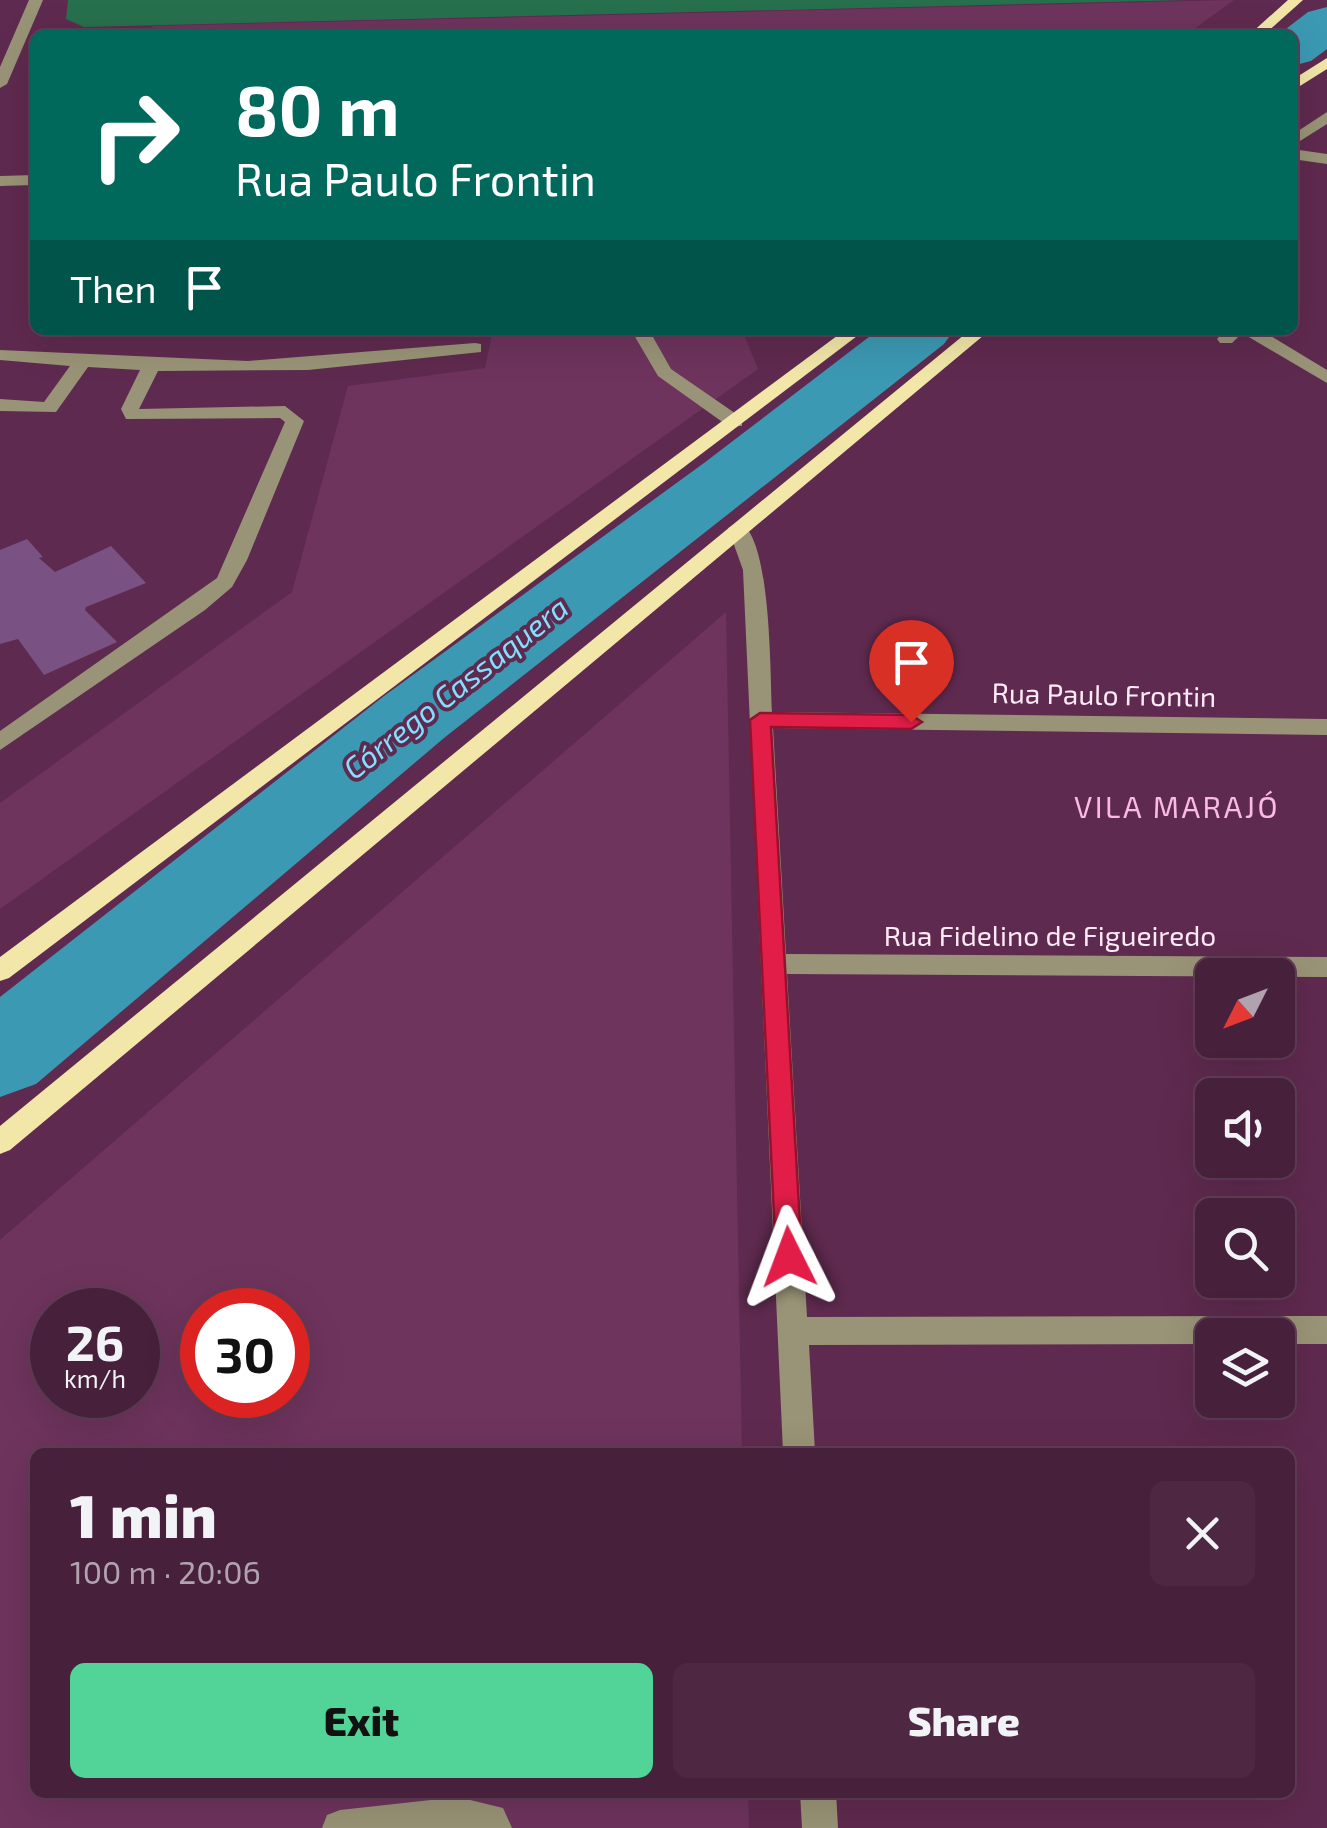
<!DOCTYPE html>
<meta charset="utf-8">
<style>
:root{--surface:#47203b;--page:#4e2842;--text:#f1f3f6;--muted:#b0a3af;--line:#5f3e55;--accent:#52d397}
body{margin:0;font-family:"Exo 2",sans-serif;background:var(--page);color:var(--text);height:100vh;display:flex;flex-direction:column;font-size:38px;white-space:nowrap}
*{box-sizing:border-box;margin:0}
p{font-size:32px;color:var(--muted)}
.icon{flex:none;width:55px;height:55px;fill:none;stroke:currentColor;stroke-width:2;stroke-linecap:round;stroke-linejoin:round}
.map{position:relative;flex:1;overflow:hidden}
.details{position:absolute;left:30px;top:1448px;width:1265px;height:350px;display:flex;flex-direction:column;background:var(--surface);border-radius:15px;box-shadow:0 10px 40px #0002,0 0 0 2px var(--line)}
.details>*{flex:none}
.guide{position:absolute;left:30px;top:30px;width:1268px;height:305px;border-radius:15px;box-shadow:0 10px 40px #0002,0 0 0 2px var(--line);background:#00695c;color:#fff;overflow:hidden}
.needle{width:65px;rotate:228deg}
.tools{position:absolute;left:1195px;top:958px;display:grid;gap:20px}
.tools a{display:grid;place-items:center;width:100px;height:100px;border-radius:15px;background:var(--surface);box-shadow:0 10px 40px #0002,0 0 0 2px var(--line);font-size:50px}
.speed{position:absolute;left:30px;top:1288px;display:flex;gap:20px;font-size:50px;font-weight:700;text-align:center}
.speed>*{display:grid;place-content:center;width:130px;height:130px;border-radius:50%;background:var(--surface);box-shadow:0 10px 40px #0002,0 0 0 2px var(--line);line-height:1}
.speed small{font-size:25px;font-weight:400}
.speed .limit{border:15px solid #d22;background:#fff;color:#111}
.pin{position:absolute;display:grid;place-items:center;width:85px;height:85px;color:#fff;margin:-102px -42px;border-radius:50% 50% 50% 0;rotate:-45deg;box-shadow:0 0 10px #0007}
.pin .icon{rotate:45deg}
.me{position:absolute;width:110px;margin:-55px;rotate:357deg;stroke-linejoin:round;filter:drop-shadow(0 0 8px #0008)}
.turn{display:flex;align-items:center;gap:35px;height:210px;padding:0 40px;font-size:45px}
.turn .icon{width:130px;height:130px;stroke-width:2.5}
.turn b{display:block;font-size:70px;line-height:85px}
.then{display:flex;align-items:center;height:95px;padding:0 40px;background:#0003;gap:20px;font-size:38px}
.round{display:grid;place-items:center;flex:none;width:105px;height:105px;border-radius:15px;background:var(--page)}
.summary{display:flex;align-items:center;justify-content:space-between;height:170px;padding:0 40px}
h1{font-size:60px;font-weight:800;line-height:75px}
.button{display:flex;gap:20px;margin-top:auto;padding:20px 40px}
.button a{flex:1;height:115px;border-radius:15px;background:var(--accent);color:#111;font-size:40px;font-weight:800;line-height:115px;text-align:center}
.button a+a{background:var(--page);color:var(--text)}
.map>svg:first-child{display:block}
.built{fill:#6e345d;fill-rule:evenodd}
.green{fill:#27704e}
.lines{fill:none;stroke-linecap:round;stroke-linejoin:round}
.river{fill:#3c99b3;fill-rule:evenodd}
.building{fill:#7a5183}
.minor{fill:#999477;fill-rule:evenodd}
.major{fill:#f2e7a9;fill-rule:evenodd}
.route{fill:#e11d48;stroke:#92132f;stroke-width:2.5}
.labels{text-anchor:middle;dominant-baseline:central;stroke-width:8;stroke-linejoin:round;paint-order:stroke}
.street-label{font-size:28px;fill:#ffeaf7;stroke:#5f2a4f}
.water-label{font-size:30px;font-style:italic;fill:#81e1fe;stroke:#5f2a4f}
.neighbourhood-label{font-size:30px;letter-spacing:2.5px;fill:#fabae4;stroke:#5f2a4f}
</style>
<div class="map">
<svg width="1327" height="1828" viewBox="0 0 1327 1828">
<rect width="100%" height="100%" fill="#5f2a4f"/>
<g class="built">
<polygon points="1234,0 1186,35 162,35 151,26"/>
<polygon points="493,330 742,330 758,369 0,909 0,803 292,592 348,386 485,368"/>
<path d="M726,612L742,1452H35V1792L748,1793L749,1828H0V1240ZM52,1310H138V1395H52ZM202,1310H288V1395H202Z"/>
</g>
<polygon class="green" points="68,0 1187,0 84,27 66,19"/>
<g class="lines">
<g class="river">
<polygon points="1327,7 1327,49 1311,61 1292,66 1292,35 1278,35 1308,12"/>
<polygon points="878,330 954,330 944,344 444,738 36,1084 0,1097 0,997 384,696 704,463"/>
</g>
</g>
<polygon class="building" points="27,539 43,557 39,558 55,572 111,546 146,583 86,607 85,610 117,642 44,675 18,639 0,644 0,550"/>
<g class="lines">
<g class="minor">
<polygon points="29,0 43,0 7,84 0,88 0,67"/>
<polygon points="1327,112 1327,124 1292,146 1292,135"/>
<polygon points="1292,149 1327,154 1327,164 1292,159"/>
<polygon points="35,175 35,185 0,186 0,176"/>
<polygon points="631,330 649,330 671,369 742,418 742,426 728,426 658,376"/>
<polygon points="1225,330 1261,330 1327,370 1327,383 1242,333 1232,343 1220,343 1217,339"/>
<polygon points="475,343 481,344 481,352 308,370 158,371 139,409 285,406 304,421 247,560 232,587 205,610 0,750 0,731 217,578 285,422 280,418 126,419 121,409 140,370 88,367 56,412 0,411 0,399 44,402 70,366 0,360 0,350 248,361"/>
<path d="M738,522C772,532 770,678 772,712L1327,719V735L773,728L786,954L1327,957V977L787,974L807,1317L1327,1316V1344H1278V1335H1212V1344L809,1345L815,1452H783L743,570L728,528Z"/>
<polygon points="800,1792 836,1792 838,1828 802,1828"/>
<polygon points="458,1797 503,1808 512,1828 322,1828 327,1815 340,1810"/>
</g>
<g class="major">
<polygon points="1288,0 1303,0 1264,35 1249,35"/>
<polygon points="1327,58 1327,69 1292,91 1292,80"/>
<polygon points="845,330 865,330 9,978 0,981 0,957"/>
<polygon points="970,330 990,330 10,1150 0,1154 0,1126"/>
</g>
</g>
<polygon class="route" points="760,713 911,715 922,722 911,729 771,727 802,1257 798,1266 789,1269 780,1266 776,1257 750,720"/>
<g class="labels">
<g class="street-label">
<text transform="translate(1104 694) rotate(1)">Rua Paulo Frontin</text>
<text x="1050" y="935">Rua Fidelino de Figueiredo</text>
</g>
<g class="water-label">
<text transform="translate(455 687) rotate(-38)">Córrego Cassaquera</text>
</g>
<g class="neighbourhood-label">
<text x="1177" y="806">VILA MARAJÓ</text>
</g>
</g>
</svg>
<div class="tools">
<a><svg class="needle" viewBox="-14 -14 28 28"><path d="M0-13l5 13h-10z" fill="#e53935"/><path d="M0 13l5-13h-10z" fill="#b0a3af"/></svg></a>
<a><svg class="icon" aria-label="sound" viewBox="0 0 24 24"><path d="M4 9h4l5-4v14l-5-4H4zM17 9q2 3 0 6"/></svg></a>
<a><svg class="icon" aria-label="search" viewBox="0 0 24 24"><circle cx="10" cy="10" r="6"/><path d="M15 15l6 6"/></svg></a>
<a><svg class="icon" aria-label="layers" viewBox="0 0 24 24"><path d="M12 4l9 5-9 5-9-5zM3 14l9 5 9-5"/></svg></a>
</div>
<div class="speed"><div>26<small>km/h</small></div><div class="limit">30</div></div>
<div class="pin" style="left:911px;top:722px;background:#d93025"><svg class="icon" aria-label="arrive" viewBox="0 0 24 24"><path d="M6 21V4h12l-3 4 3 4H6"/></svg></div>
<svg class="me" style="left:789px;top:1257px" viewBox="-20 -20 40 40"><path d="M0-17L14 15 0 8-14 15z" fill="#e11d48" stroke="#fff" stroke-width="4"/></svg>
<div class="guide">
<div class="turn"><svg class="icon" aria-label="right" viewBox="0 0 24 24"><path d="M7 20v-9h11M14 6l5 5-5 5"/></svg><div><b>80 m</b>Rua Paulo Frontin</div></div>
<div class="then">Then<svg class="icon" aria-label="arrive" viewBox="0 0 24 24"><path d="M6 21V4h12l-3 4 3 4H6"/></svg></div>
</div>
<section class="details">
<div class="summary"><div><h1>1 min</h1><p>100 m · 20:06</p></div><a class="round"><svg class="icon" aria-label="close" viewBox="0 0 24 24"><path d="M6 6l12 12M18 6L6 18"/></svg></a></div>
<div class="button"><a>Exit</a><a>Share</a></div>
</section>
</div>
